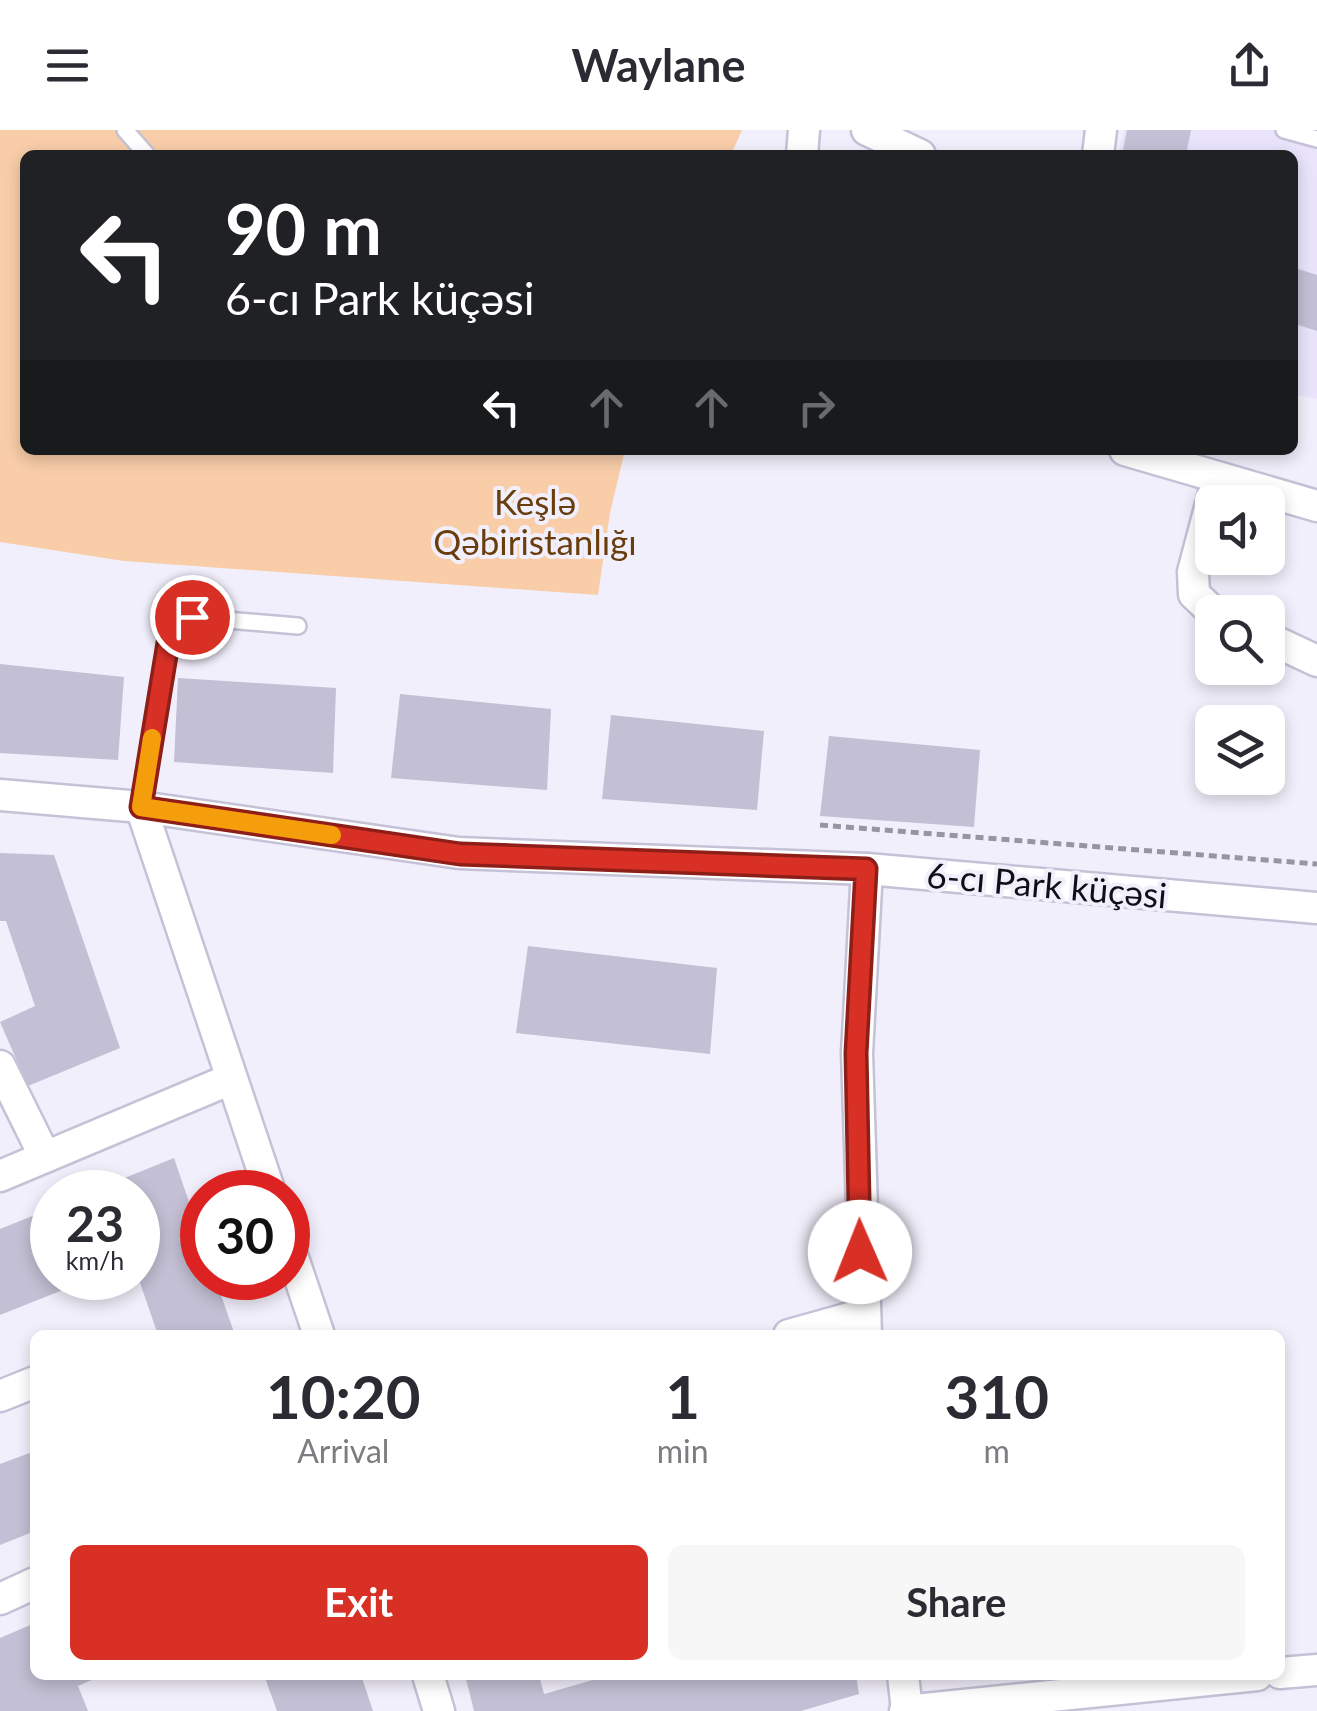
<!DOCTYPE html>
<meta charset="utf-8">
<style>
:root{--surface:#fff;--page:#f7f7f7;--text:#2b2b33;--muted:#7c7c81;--accent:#d93025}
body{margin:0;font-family:Lato,sans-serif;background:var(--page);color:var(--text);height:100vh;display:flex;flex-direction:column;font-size:38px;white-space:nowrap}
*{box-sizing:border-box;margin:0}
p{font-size:32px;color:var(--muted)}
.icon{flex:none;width:55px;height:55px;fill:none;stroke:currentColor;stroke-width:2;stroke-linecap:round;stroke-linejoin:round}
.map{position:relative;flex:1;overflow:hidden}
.details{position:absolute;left:30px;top:1200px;width:1255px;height:350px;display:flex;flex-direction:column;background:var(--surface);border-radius:15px;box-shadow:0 5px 15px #0003}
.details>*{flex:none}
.banner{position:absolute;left:20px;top:20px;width:1278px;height:305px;border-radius:15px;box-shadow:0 5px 15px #0003;background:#202124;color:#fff;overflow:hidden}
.controls{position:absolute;left:1195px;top:355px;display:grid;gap:20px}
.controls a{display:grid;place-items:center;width:90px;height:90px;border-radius:15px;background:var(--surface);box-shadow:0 5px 15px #0003;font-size:50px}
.speed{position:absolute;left:30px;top:1040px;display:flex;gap:20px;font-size:50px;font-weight:700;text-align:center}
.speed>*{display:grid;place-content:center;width:130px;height:130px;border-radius:50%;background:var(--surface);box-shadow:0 5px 15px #0003;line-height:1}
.speed small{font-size:25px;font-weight:400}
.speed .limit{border:15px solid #d22;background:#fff;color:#111}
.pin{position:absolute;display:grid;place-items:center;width:85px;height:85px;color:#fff;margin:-42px;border:5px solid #fff;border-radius:50%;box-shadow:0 2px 10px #0007}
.me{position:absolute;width:110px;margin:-55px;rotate:359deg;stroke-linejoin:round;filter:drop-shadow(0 0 8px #0008)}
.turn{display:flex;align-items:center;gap:35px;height:210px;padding:0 40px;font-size:45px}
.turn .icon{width:130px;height:130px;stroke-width:2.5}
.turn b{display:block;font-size:70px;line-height:85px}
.lanes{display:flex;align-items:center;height:95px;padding:0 40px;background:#0003;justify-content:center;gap:50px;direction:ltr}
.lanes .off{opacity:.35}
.eta{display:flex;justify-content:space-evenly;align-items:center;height:170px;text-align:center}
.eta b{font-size:60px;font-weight:700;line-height:70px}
.primary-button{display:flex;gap:20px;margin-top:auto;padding:20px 40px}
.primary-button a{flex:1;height:115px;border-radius:15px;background:var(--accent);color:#fff;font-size:40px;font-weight:700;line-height:115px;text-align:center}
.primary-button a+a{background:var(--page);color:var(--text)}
header{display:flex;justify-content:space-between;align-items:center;height:130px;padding:0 40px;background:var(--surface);font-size:45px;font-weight:700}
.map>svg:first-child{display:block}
.built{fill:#e9e4fb}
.green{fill:#f8cda8}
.building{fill:#c3bfd4}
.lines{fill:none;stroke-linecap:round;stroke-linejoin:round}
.service-casing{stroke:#c5c1d6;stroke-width:20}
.minor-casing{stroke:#c5c1d6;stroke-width:35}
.path{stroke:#97959f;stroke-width:5;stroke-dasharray:8 5;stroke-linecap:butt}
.service{stroke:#fff;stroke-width:15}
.minor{stroke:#fff;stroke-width:30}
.route-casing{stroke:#8d1f18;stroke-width:25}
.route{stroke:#d93025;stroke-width:18}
.slow{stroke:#f59e0b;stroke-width:18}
.labels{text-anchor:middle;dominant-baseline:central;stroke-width:8;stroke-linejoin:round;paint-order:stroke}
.park-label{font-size:35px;fill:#693d0c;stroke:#f2effc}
.street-label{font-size:35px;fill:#110f16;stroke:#f2effc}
</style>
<header><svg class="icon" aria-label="menu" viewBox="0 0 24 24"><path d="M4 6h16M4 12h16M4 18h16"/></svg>Waylane<svg class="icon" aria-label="share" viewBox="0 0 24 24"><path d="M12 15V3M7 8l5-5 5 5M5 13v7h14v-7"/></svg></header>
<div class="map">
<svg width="1317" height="1581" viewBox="0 0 1317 1581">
<rect width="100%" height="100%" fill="#f2effc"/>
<polygon class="built" points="1124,0 1317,0 1317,269 1293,264 1292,25 1118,25"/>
<polygon class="green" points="0,0 742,0 731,25 25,25 25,320 625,320 610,383 598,465 124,431 0,412"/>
<g class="building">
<polygon points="1127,0 1191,0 1186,25 1122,25"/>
<polygon points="1292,137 1317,145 1317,201 1292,193"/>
<polygon points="0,534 124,547 118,630 0,623"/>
<polygon points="178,548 336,558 333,643 174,632"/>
<polygon points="400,564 551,579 547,660 391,648"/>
<polygon points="611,585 764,601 757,680 602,669"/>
<polygon points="829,606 980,620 974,697 820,686"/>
<polygon points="0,723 54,725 120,918 28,956 0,892 35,876 6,791 0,791"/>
<polygon points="528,816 717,838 710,924 516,903"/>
<polygon points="174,1028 202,1110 202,1148 215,1148 235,1205 158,1205 138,1147 138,1062 90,1062"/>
<polygon points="52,1078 52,1148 93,1148 0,1185 0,1099"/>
<polygon points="35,1321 35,1401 0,1415 0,1334"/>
<polygon points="35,1493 35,1545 103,1545 78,1556 88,1581 0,1581 0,1508"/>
<polygon points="264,1545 361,1545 373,1581 277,1581"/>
<polygon points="465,1545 539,1545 544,1564 610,1545 856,1545 859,1564 801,1581 474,1581"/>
</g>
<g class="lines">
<defs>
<g id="service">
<polyline points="125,0 147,25"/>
<polyline points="1284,0 1317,9"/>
<polyline points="141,677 169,507 177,494 192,487 298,496"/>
</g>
<g id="minor">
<polyline points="867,0 920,25"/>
<polyline points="802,25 804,0"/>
<polyline points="1098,25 1101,0"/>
<polyline points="1125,320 1317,376"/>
<polyline points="1213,482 1194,464 1193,442 1218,348"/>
<polyline points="1268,508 1317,531"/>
<polyline points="0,665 141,677 459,723 867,739 1317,778"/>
<polyline points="141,677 270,1062"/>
<polyline points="0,936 45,1027"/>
<polyline points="0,1046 231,949"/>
<polyline points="288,1113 319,1205"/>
<polyline points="789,1205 864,1184"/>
<polyline points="866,1205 857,923 867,739"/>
<polyline points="0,1266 35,1252"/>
<polyline points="0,1469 35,1453"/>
<polyline points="1280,1543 1317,1540"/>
<polyline points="428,1545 439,1581"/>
<polyline points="903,1545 907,1580"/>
<polyline points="905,1581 1257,1545"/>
</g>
</defs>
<use href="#service" class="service-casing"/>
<use href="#minor" class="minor-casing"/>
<polyline class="path" points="820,695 1317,734"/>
<use href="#service" class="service"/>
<use href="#minor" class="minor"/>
</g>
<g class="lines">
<defs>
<polyline id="route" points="192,487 177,494 169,507 141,677 460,724 866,739 856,923 860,1122"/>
</defs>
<use href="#route" class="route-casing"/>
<use href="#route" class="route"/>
<polyline class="slow" points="152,608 141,677 332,705"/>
</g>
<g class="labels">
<g class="park-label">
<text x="535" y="371">Keşlə<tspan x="535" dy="40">Qəbiristanlığı</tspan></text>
</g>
<g class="street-label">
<text transform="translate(1047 754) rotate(5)">6-cı Park küçəsi</text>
</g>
</g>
</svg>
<div class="controls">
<a><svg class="icon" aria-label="sound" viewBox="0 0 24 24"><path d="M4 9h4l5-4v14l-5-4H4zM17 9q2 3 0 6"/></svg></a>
<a><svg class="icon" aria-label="search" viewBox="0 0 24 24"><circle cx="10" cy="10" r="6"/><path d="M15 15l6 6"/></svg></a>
<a><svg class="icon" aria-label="layers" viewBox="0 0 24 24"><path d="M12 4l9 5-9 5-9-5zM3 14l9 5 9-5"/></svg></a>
</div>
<div class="speed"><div>23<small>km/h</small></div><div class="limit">30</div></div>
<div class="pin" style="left:192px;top:487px;background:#d93025"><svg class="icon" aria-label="arrive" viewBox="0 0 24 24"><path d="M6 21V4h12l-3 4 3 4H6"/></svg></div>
<svg class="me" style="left:860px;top:1122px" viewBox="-20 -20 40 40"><circle r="19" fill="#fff"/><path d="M0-13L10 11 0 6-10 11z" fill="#d93025"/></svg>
<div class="banner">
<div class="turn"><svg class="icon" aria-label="left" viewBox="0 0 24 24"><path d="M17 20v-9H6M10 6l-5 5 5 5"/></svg><div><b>90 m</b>6-cı Park küçəsi</div></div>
<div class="lanes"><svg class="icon" aria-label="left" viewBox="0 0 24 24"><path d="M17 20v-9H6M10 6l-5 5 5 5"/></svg><svg class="icon off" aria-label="ahead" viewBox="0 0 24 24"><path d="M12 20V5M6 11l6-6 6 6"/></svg><svg class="icon off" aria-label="ahead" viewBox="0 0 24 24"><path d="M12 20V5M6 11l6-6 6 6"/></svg><svg class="icon off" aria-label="right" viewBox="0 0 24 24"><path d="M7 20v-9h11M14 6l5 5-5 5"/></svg></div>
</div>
<section class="details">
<div class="eta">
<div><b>10:20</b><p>Arrival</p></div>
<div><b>1</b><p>min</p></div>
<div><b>310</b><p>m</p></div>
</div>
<div class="primary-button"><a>Exit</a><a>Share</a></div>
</section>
</div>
